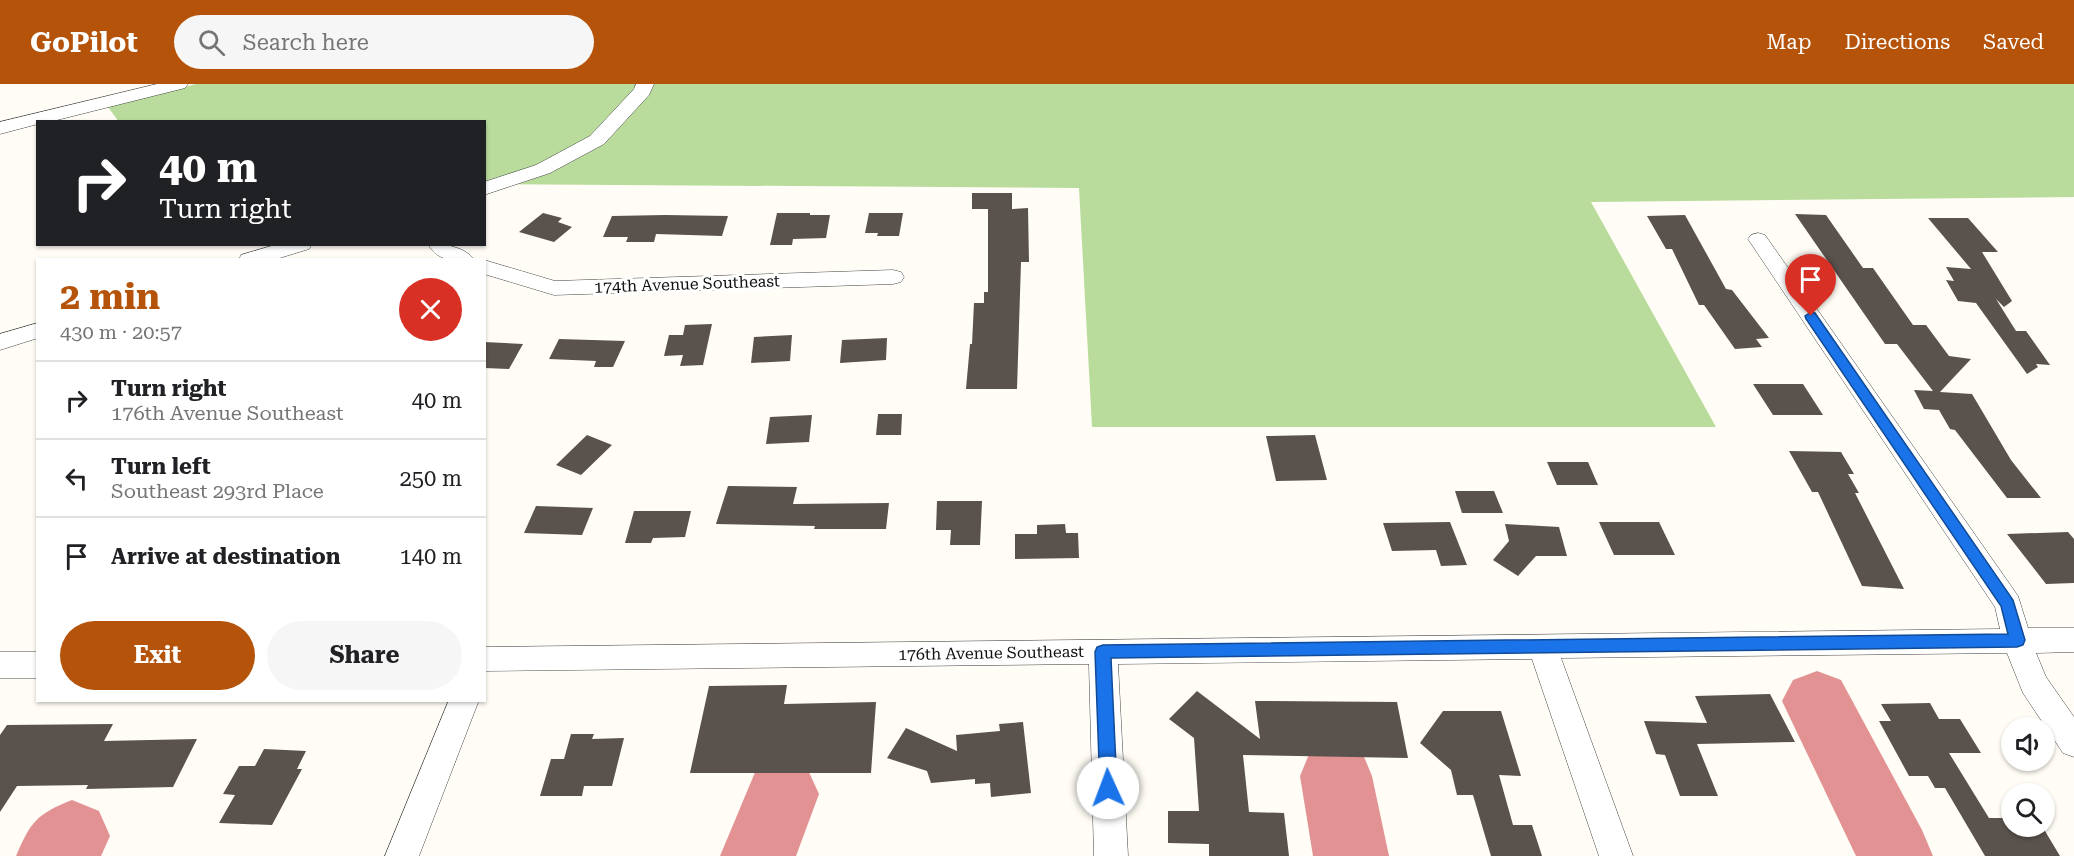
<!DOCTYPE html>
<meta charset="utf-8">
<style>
:root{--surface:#fff;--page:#f6f6f6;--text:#202124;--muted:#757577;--line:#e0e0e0;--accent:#b45309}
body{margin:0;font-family:"Roboto Serif",serif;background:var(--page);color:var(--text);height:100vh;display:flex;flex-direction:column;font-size:22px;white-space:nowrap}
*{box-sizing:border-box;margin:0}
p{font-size:20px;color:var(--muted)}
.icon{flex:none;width:33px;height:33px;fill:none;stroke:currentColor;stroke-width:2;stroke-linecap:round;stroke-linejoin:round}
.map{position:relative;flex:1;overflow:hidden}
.panel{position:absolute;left:36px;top:174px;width:450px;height:444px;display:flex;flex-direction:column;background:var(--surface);border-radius:0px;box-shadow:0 2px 4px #0004}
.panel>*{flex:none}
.banner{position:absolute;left:36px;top:36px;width:450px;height:126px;border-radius:0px;box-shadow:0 2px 4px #0004;background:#202124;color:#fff;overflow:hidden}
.fabs{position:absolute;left:2001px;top:633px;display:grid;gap:12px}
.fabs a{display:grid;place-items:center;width:54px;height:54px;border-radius:50%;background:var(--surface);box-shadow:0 2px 4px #0004;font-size:30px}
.pin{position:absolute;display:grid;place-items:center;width:51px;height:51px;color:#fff;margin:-62px -26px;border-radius:50% 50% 50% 0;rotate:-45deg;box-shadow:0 0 6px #0007}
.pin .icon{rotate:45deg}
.me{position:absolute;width:66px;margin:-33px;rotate:358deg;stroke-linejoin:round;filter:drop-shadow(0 0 4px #0008)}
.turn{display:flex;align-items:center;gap:21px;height:126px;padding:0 24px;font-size:27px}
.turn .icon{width:78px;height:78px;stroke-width:2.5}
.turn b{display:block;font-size:42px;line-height:51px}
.round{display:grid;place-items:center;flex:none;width:63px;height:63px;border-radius:32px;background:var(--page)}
.overview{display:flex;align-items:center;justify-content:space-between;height:102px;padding:0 24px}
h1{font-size:36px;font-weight:700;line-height:45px;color:var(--accent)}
.action{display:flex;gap:12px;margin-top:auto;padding:12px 24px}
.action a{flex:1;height:69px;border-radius:36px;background:var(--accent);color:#fff;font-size:24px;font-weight:700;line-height:69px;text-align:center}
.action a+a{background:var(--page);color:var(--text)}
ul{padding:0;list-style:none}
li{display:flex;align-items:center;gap:18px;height:78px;padding:0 24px;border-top:2px solid var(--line)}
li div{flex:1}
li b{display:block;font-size:22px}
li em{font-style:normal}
header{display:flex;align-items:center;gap:36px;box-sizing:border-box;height:84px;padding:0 30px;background:var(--accent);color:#fff}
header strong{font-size:28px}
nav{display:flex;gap:33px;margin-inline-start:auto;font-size:21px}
.search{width:420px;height:54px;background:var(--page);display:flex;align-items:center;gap:15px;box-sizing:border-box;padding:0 21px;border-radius:33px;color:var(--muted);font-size:22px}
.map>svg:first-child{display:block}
.forest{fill:#b9dc9c}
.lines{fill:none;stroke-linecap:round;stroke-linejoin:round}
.taxiway{fill:#e29292;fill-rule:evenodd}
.building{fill:#5a524d}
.minor-casing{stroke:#444;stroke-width:1}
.minor{fill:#fff;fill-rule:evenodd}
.route{fill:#1a73e8;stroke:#114b97;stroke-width:1.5}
.labels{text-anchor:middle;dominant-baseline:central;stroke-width:6;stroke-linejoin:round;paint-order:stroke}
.street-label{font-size:16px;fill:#111;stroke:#fff}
</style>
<header>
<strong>GoPilot</strong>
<div class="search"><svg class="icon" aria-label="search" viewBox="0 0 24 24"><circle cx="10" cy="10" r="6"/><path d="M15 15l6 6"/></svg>Search here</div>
<nav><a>Map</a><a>Directions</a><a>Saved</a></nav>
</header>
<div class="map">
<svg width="2074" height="772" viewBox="0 0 2074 772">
<rect width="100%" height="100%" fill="#fffdf5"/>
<polygon class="forest" points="196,0 2074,0 2074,113 1591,118 1716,343 1092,343 1079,104 485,100 484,38 119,38 108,23"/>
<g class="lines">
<g class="taxiway">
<polygon points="1817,587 1841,596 1922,746 1933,772 1856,772 1782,617 1793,596"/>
<polygon points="1336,659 1362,668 1372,692 1389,772 1313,772 1300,692 1310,668"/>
<polygon points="782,676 808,686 819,710 796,772 720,772 756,686"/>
<path d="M72,716L99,727L110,752L101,772H16C31,737 37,730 72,716Z"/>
</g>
</g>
<g class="building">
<polygon points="972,109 1012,109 1012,125 1028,124 1029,178 1021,178 1017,305 966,305 970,260 972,260 974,219 984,219 984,208 988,208 988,125 972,125"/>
<polygon points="543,129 562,134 558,138 572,143 554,158 519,148"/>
<polygon points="777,129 810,129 810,131 830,131 826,154 793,155 792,161 770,161"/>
<polygon points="869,129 903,129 899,152 877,152 878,149 865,149"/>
<polygon points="1795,130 1826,131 1863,184 1873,184 1913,241 1926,241 1949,272 1971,275 1940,308 1972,310 2011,376 2041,414 2007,414 1955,346 1950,345 1939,326 1924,325 1914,306 1933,307 1897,260 1885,260"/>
<polygon points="1685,131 1726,205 1732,206 1769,254 1756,255 1762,263 1735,265 1704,221 1699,221 1672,165 1666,165 1647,132"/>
<polygon points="612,132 665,131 728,132 722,152 656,150 654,158 626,158 628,153 603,153"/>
<polygon points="1928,134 1968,134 1998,168 1982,168 2012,217 2004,223 1996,215 2016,247 2026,247 2050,281 2036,280 2038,283 2027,290 1976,219 1958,217 1946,196 1954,197 1946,183 1971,185"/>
<polygon points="712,240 703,281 680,282 683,271 664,272 669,251 683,251 685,241"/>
<polygon points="792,251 790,277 751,279 754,253"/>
<polygon points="887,254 886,276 840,279 842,256"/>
<polygon points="559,255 625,257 613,283 594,283 596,277 549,275"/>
<polygon points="484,258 523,260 509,285 484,284"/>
<polygon points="1753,300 1803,300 1823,331 1773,331"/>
<polygon points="878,330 902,330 901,351 876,351"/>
<polygon points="812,331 809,358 766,360 770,333"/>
<polygon points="587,351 612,361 581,391 556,381"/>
<polygon points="1315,351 1327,396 1276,397 1266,352"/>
<polygon points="1789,367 1841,368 1854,390 1848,390 1859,409 1855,409 1904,505 1862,502 1818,408 1812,408"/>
<polygon points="1547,378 1588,378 1598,401 1557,401"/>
<polygon points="728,402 797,403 793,420 889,419 886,445 814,445 815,442 716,440"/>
<polygon points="1455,407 1494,407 1503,429 1462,429"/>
<polygon points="937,417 982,417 980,461 950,461 951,446 936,446"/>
<polygon points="536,422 593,424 582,451 524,449"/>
<polygon points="634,427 691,427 685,453 653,454 651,459 625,459"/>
<polygon points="1450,438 1467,481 1441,482 1436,466 1392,467 1383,439"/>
<polygon points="1599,438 1659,438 1675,471 1614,471"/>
<polygon points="1065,440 1066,449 1078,449 1079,474 1015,475 1015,450 1037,450 1037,441"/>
<polygon points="1505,440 1559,443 1567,472 1536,472 1518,492 1493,476 1509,457"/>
<polygon points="2068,448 2074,455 2074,499 2046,500 2007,450"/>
<polygon points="787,601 784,620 876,618 871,689 690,689 709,602"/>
<polygon points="1197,607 1260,655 1255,617 1397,618 1408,674 1243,671 1249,728 1284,729 1289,772 1209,772 1209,760 1168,759 1168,727 1199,727 1194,654 1169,635"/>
<polygon points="1770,610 1795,658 1697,660 1718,712 1680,712 1665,671 1656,670 1644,637 1707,639 1695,612"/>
<polygon points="1930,619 1939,635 1960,635 1981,669 1949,669 1989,734 2012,734 2012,742 2042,742 2060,772 1985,772 1945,704 1935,704 1928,692 1909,692 1879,637 1891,637 1881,620"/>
<polygon points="1443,627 1501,627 1521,692 1499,691 1513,741 1532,741 1542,772 1491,772 1473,711 1457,711 1451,686 1420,659"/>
<polygon points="1023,638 1031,709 991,713 990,699 975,700 975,695 931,699 927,687 887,674 906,644 957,667 956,651 1000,647 999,640"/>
<polygon points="113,640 104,657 197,655 173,703 86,705 88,701 17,702 0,728 0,651 7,641"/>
<polygon points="571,650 594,650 592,655 624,654 612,702 584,702 582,712 540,712 551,675 564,675"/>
<polygon points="264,665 306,667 297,685 302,685 272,741 219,739 235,711 223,710 239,682 255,682"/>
</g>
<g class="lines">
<defs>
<g id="minor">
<polygon points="157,0 188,0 185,4 49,38 38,38 38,40 0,50 0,38"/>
<polygon points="636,0 654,0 649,11 604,60 550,89 484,111 484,98 536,81 590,52 634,5"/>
<polygon points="1758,149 1765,151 2018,512 2028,544 2074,544 2074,568 2036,569 2046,593 2074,633 2074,673 2063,669 2023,609 2007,569 1561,574 1633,772 1599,772 1532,575 1118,580 1128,772 1094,772 1089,580 484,587 484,563 2000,545 1995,523 1748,155 1751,151"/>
<polygon points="278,160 312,160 309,165 273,176 239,176 241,171"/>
<path d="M428,160C443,160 465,162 474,176C455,176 438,179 428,160Z"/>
<polygon points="484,176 555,197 893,186 901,188 904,193 901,198 893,200 554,211 484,190"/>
<polygon points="38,239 38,254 0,266 0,250"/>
<rect x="0" y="568" width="38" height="26"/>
<polygon points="449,616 479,616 419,772 385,772"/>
</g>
</defs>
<use href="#minor" class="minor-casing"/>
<use href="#minor" class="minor"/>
</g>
<polygon class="route" points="1811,228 1815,229 2013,516 2025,556 2023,561 2017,563 1111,574 1117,704 1114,710 1108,712 1102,710 1100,704 1095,568 1097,563 1103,561 2008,550 2001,522 1806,235 1805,232"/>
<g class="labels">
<g class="street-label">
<text transform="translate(687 200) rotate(-2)">174th Avenue Southeast</text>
<text transform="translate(991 569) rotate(-1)">176th Avenue Southeast</text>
</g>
</g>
</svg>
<div class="fabs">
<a><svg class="icon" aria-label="sound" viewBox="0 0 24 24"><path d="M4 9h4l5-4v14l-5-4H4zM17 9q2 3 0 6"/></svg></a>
<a><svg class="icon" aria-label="search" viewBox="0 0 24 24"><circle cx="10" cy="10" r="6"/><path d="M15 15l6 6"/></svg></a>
</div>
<div class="pin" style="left:1811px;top:232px;background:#d93025"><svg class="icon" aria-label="arrive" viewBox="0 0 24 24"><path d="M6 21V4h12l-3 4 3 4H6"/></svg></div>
<svg class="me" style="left:1108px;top:704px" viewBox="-20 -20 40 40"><circle r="19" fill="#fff"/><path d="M0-13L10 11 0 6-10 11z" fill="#1a73e8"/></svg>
<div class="banner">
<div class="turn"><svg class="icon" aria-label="right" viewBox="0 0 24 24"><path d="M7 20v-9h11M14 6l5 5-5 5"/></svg><div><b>40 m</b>Turn right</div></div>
</div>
<section class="panel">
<div class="overview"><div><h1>2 min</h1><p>430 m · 20:57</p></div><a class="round" style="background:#d93025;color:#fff"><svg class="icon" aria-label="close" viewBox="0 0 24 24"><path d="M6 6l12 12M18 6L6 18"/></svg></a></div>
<ul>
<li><svg class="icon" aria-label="right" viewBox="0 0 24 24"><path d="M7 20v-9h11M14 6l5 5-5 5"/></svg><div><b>Turn right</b><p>176th Avenue Southeast</p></div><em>40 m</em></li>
<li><svg class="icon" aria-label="left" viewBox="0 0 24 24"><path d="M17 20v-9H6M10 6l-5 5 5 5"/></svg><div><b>Turn left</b><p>Southeast 293rd Place</p></div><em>250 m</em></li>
<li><svg class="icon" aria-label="arrive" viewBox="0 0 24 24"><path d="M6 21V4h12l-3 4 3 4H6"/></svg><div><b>Arrive at destination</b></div><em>140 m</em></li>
</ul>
<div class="action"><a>Exit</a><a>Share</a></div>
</section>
</div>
